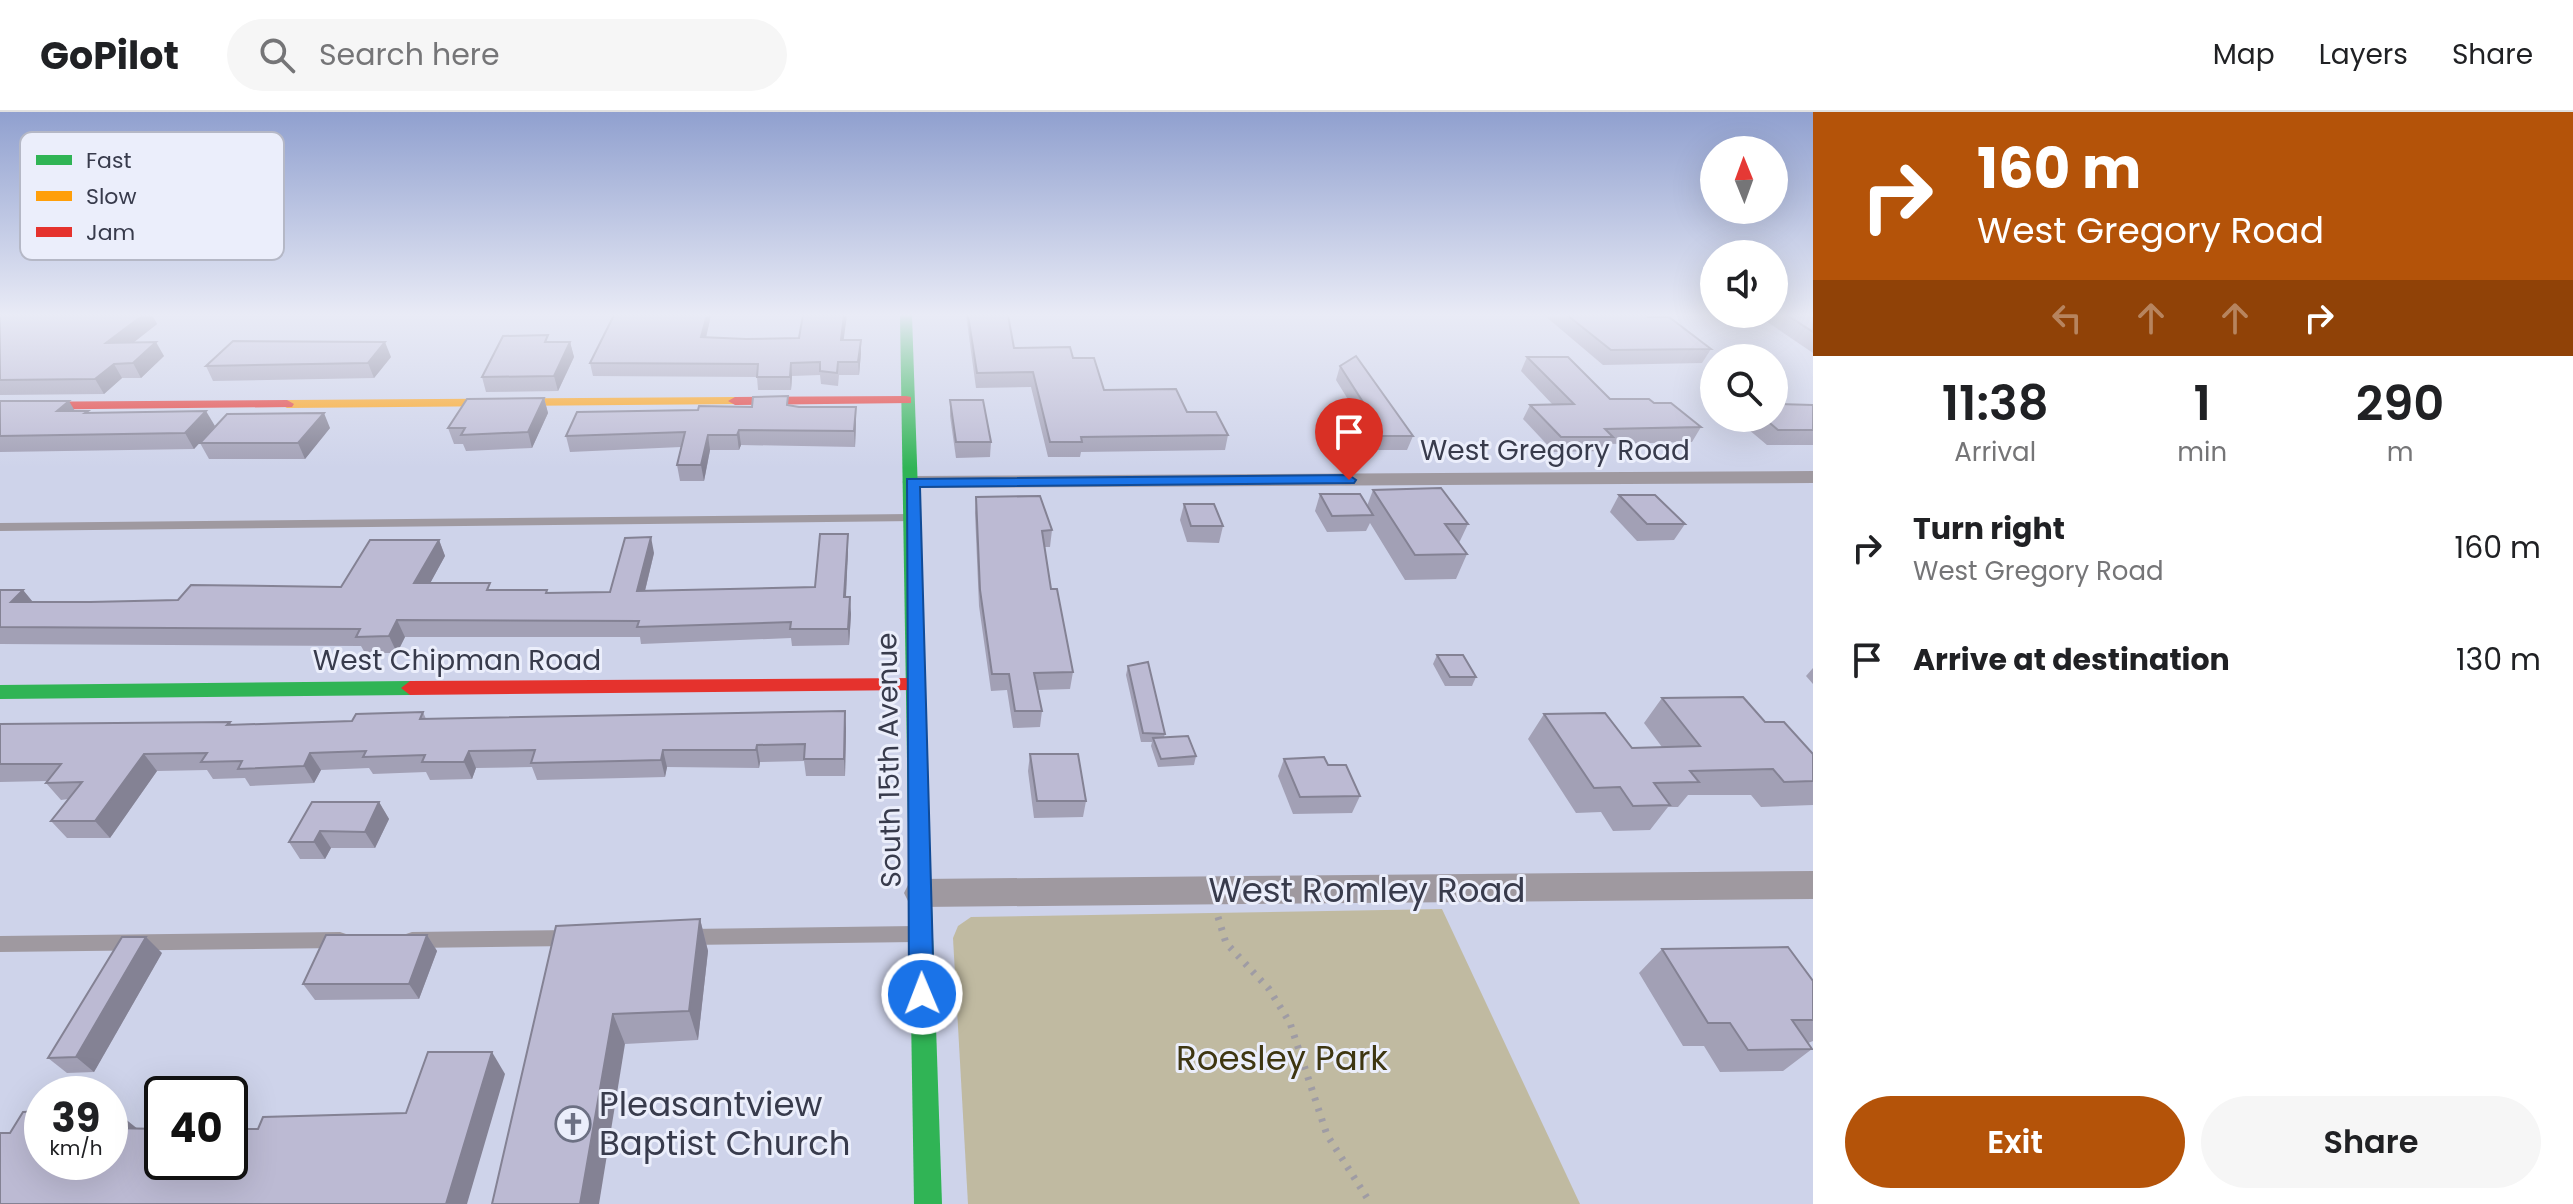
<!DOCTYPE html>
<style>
:root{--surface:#fff;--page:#f6f6f6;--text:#202124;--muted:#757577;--line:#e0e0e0;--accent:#b45309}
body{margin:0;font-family:Poppins,sans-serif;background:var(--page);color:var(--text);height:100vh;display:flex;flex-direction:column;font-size:30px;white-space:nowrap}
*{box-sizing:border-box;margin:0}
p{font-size:26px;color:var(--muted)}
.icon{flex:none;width:44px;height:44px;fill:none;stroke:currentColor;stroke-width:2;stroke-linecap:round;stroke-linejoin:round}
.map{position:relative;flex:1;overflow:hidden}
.drawer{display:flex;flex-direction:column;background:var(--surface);width:760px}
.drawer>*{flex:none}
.hud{background:#b45309;color:#fff;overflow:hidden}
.needle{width:52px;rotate:359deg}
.fabs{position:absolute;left:1700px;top:24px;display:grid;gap:16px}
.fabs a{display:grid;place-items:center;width:88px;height:88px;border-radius:50%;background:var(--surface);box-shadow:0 8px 32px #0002;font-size:40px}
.speed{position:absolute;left:24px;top:964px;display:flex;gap:16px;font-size:40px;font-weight:700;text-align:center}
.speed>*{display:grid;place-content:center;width:104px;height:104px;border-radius:50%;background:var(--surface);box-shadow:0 8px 32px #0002;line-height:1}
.speed small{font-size:20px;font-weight:400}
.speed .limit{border:4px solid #111;border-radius:12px;background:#fff;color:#111}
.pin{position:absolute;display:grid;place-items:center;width:68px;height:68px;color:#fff;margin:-82px -34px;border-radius:50% 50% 50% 0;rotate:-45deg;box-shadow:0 0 8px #0007}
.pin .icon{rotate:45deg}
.me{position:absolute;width:88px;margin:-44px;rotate:359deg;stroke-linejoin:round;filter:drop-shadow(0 0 6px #0008)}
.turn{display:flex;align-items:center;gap:28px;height:168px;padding:0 32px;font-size:36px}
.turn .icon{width:104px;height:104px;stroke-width:2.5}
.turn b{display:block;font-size:56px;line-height:68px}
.lanes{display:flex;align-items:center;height:76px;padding:0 32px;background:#0003;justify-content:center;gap:40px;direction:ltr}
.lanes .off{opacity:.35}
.eta{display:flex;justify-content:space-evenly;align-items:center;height:136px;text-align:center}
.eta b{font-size:48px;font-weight:600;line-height:56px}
.button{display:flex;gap:16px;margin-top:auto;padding:16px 32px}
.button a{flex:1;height:92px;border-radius:48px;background:var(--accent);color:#fff;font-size:32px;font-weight:600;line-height:92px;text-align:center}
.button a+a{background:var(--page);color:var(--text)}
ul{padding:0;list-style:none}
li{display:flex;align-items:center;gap:24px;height:112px;padding:0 32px}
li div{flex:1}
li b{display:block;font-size:30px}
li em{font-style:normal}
header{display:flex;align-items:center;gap:48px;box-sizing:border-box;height:112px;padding:0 40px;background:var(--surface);border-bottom:2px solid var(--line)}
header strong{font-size:38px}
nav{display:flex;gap:44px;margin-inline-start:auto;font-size:28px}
.search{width:560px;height:72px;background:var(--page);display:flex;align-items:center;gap:20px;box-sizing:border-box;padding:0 28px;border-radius:44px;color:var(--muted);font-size:30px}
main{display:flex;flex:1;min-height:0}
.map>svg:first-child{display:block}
.green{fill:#c0baa1}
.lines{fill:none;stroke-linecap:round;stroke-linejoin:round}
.path{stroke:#9f9ca4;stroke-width:7;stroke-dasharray:3 8;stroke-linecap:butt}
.lane{fill:#9f99a0;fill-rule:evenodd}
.street{fill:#9f99a0;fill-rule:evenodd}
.fast{fill:#30b455;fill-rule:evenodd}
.slow{fill:#ff9f0a;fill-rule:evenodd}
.jam{fill:#e5322d;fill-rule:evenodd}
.wall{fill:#a2a0b5}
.shaded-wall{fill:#848294}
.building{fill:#bcbad3;stroke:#848294;stroke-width:2}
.route{fill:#1a73e8;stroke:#114b97;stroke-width:2}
.labels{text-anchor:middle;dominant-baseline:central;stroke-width:6;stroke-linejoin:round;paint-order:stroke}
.street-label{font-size:28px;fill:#383b4c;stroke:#ebeefb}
.near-street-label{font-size:34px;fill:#383b4c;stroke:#ebeefb}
.near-park-label{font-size:34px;fill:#3e3611;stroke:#ebeefb}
.near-poi-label{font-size:34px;fill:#383b4c;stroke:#ebeefb;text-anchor:start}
.key{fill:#ebeefb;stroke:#b5b8c6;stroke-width:2}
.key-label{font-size:22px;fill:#383b4c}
</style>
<header>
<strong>GoPilot</strong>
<div class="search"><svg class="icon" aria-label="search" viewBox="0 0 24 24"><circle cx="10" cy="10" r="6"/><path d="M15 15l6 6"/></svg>Search here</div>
<nav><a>Map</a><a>Layers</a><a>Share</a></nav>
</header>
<main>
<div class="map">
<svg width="1813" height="1092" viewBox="0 0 1813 1092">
<rect width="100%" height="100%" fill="#ced3ea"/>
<polygon class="green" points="1442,797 1580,1092 968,1092 953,826 958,814 971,805"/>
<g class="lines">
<polyline class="path" points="1218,805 1226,831 1269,877 1290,911 1327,1023 1371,1092"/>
<g class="lane">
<polygon points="912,402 916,403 916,409 0,419 0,411"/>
<polygon points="916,814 922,816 925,822 922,828 916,830 688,833 682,831 679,825 682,819 688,817"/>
<polygon points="572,818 578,820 581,826 578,832 572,834 412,836 406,834 403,828 406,822 412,820"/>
<polygon points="340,820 346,822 349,828 346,834 340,836 0,840 0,824"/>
</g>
<g class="street">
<polygon points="1813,359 1813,371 913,376 902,370 913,364"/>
<polygon points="1813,759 1813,787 920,795 909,791 904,781 909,771 920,767"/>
</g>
<g class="fast">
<polygon points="900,203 912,203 942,1092 914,1092"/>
<polygon points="410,569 419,576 410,583 0,587 0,573"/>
</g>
<polygon class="slow" points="735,285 740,286 740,292 287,296 280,292 287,288"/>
<g class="jam">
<polygon points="906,284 911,285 911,291 735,293 728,289 735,285"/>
<polygon points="287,288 294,292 292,295 0,298 0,290"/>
<polygon points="915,566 924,572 915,578 410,583 401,576 410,569"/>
</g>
</g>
<g class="wall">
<polygon points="0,203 152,203 157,212 134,230 164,244 141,266 122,266 104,282 0,283"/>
<polygon points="614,203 711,203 706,226 746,227 799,226 803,203 847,203 843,228 861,241 859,263 839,263 838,274 821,272 820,263 792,264 791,278 758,278 757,265 593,264 590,251"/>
<polygon points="966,203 1008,203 1014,236 1073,246 1104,278 1187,300 1228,323 1225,338 1081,340 1080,345 1048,345 1031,275 976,276"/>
<polygon points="1544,203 1646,203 1711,237 1702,251 1603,253"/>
<polygon points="1757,203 1813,203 1813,241"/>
<polygon points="550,230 570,230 574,245 558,279 486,280 482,265"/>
<polygon points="391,245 374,266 213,269 206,254"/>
<polygon points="1527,245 1610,287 1654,291 1701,315 1692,330 1609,332 1605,339 1554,340 1523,307 1530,293 1553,293 1521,259"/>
<polygon points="1340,254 1413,324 1407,338 1354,338 1340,316 1345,302 1357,302 1336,268"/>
<polygon points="788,284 788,293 856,310 855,335 741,333 739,338 710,338 704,369 680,369 677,353 681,335 570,340 566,324 698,298 752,295"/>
<polygon points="544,286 548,301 532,336 466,339 463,332 454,332 448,316"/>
<polygon points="950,288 991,330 990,345 956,346 950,304"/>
<polygon points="0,289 89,301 215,314 194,337 0,340"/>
<polygon points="1813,293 1813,333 1767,333 1742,312 1746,306 1774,306"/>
<polygon points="330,316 305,347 209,347 200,331"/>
<polygon points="1373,378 1468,412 1459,431 1467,442 1456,467 1405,468 1370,411 1366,419 1327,420 1315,399 1320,382 1367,394"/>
<polygon points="1619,383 1685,412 1674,428 1637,429 1610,400"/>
<polygon points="976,385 1052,418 1050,435 1044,435 1051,477 1073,560 1070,577 1038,578 1042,599 1040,615 1013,616 1007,578 991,579 979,494 975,401"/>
<polygon points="1184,392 1223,414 1219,431 1187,430 1180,408"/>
<polygon points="848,422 848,438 846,485 851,502 849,533 792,534 791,526 641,532 640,525 405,525 397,541 365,541 361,534 0,532 0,478 23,478 33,490 90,490 178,488 341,475 439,428 445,444 430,471 493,478 548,481 610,480 654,441 645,479 815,475"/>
<polygon points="1437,543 1476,565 1472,574 1445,574 1433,552"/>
<polygon points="1128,554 1165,622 1164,625 1196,644 1194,653 1158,655 1151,634 1152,630 1141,630 1126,563"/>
<polygon points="1813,556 1813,572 1806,564"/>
<polygon points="1662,586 1765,610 1813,642 1813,693 1761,695 1751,683 1688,683 1678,695 1668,695 1650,718 1613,719 1601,700 1576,701 1528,627 1544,602 1632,636 1662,635 1644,611"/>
<polygon points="423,600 426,607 846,616 845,664 806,664 804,649 760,650 759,656 667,655 665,665 625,666 537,668 532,655 476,656 472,667 430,668 426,660 373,662 369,656 321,658 314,671 250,674 245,666 213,667 207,658 157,659 110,726 67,726 51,709 68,687 61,688 46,671 47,669 0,670 0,612 230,610 232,613 352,609"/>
<polygon points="1030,642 1086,689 1083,705 1034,706 1028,659"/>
<polygon points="1284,647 1328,653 1360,684 1352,701 1293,702 1278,664"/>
<polygon points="379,690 389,707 375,736 331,736 325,747 300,747 289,730"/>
<polygon points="700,807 708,839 698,928 625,932 556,814"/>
<polygon points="427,823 437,839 419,887 315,888 303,872"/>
<polygon points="1662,837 1813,869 1813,929 1808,931 1812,937 1783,959 1720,960 1704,934 1683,934 1639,861"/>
<polygon points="162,841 94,960 67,961 48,946"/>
</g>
<g class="shaded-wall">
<polygon points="143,203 152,203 157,212 114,246 106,231"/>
<polygon points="707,203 711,203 703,238 701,225"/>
<polygon points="844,203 847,203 842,240 841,228"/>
<polygon points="861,228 861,241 859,263 858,250"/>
<polygon points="156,230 164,244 141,266 133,251"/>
<polygon points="385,230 391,245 374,266 368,251"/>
<polygon points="570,230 574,245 558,279 554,264"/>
<polygon points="791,251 792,264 791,278 790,265"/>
<polygon points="114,252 122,266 104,282 95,267"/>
<polygon points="544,286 548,301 532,336 528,320"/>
<polygon points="69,289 78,304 57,299"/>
<polygon points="856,295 856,310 855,335 854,319"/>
<polygon points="206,299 215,314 194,337 185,321"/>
<polygon points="324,301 330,316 305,347 298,331"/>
<polygon points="739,318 741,333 739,338 737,323"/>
<polygon points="708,323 710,338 704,369 701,353"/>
<polygon points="848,422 848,438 845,502 844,485"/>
<polygon points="651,425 654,441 641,495 637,479"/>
<polygon points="439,428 445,444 421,488 414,471"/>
<polygon points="23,478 36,494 11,490"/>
<polygon points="850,485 851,502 849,533 848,517"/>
<polygon points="397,508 405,525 397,541 389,524"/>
<polygon points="845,599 846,616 845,664 844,647"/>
<polygon points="757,633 760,650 759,656 756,638"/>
<polygon points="663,638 667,655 665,665 661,648"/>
<polygon points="469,639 476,656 472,667 464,650"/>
<polygon points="310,641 321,658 314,671 304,654"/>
<polygon points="144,642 157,659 110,726 95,709"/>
<polygon points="379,690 389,707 375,736 365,720"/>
<polygon points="320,719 331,736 325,747 314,730"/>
<polygon points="700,807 708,839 698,928 689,899"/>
<polygon points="427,823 437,839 419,887 409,872"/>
<polygon points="146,825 162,841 94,960 76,945"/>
<polygon points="613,902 625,932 599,1092 580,1092"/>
<polygon points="492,940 505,962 467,1092 446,1092"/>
<polygon points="113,997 139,1018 110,1022 110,1003"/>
</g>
<g class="building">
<polygon points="0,203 143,203 106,231 156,230 133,251 114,252 95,267 0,268"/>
<polygon points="614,203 707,203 701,225 746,227 799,226 803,203 844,203 841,228 861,228 858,250 838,250 837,261 820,259 820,250 791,251 790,265 757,265 758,252 590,251"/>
<polygon points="968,203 1008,203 1014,236 1070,235 1073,246 1094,246 1104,278 1176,277 1187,300 1216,300 1228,323 1081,325 1082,330 1050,330 1033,260 977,261"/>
<polygon points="1567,203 1646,203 1648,205 1669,205 1711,237 1611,238"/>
<polygon points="1787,203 1813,203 1813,220"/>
<polygon points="548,223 545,230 570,230 554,264 482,265 503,224"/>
<polygon points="233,229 385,230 368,251 206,254"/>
<polygon points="1356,244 1413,324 1359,324 1345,302 1363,302 1360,298 1368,298 1340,254"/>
<polygon points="1527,245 1568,245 1610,287 1649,287 1654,291 1671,291 1701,315 1605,317 1613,325 1561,325 1530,293 1574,292"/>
<polygon points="788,284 787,293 799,295 856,295 854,319 739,318 737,323 708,323 701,353 677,353 685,320 566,324 577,300 698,298 699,294 752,295 753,285"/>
<polygon points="544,286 528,320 461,323 465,316 448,316 467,287"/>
<polygon points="950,288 983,288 991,330 956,330"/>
<polygon points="0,289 69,289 57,299 88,299 85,301 206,299 185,321 0,324"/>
<polygon points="1774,292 1813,293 1813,318 1778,318 1764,306 1774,306"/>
<polygon points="324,301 298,331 200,331 227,302"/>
<polygon points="1441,376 1468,412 1445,412 1467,442 1415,443 1373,378"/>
<polygon points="1320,382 1360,382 1373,403 1332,404"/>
<polygon points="1619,383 1655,383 1685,412 1647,412"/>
<polygon points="1040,384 1052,418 1042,419 1051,477 1057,477 1073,560 1034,561 1042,599 1015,599 1009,562 992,562 980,478 976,385"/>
<polygon points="1184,392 1214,392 1223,414 1191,414"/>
<polygon points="820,422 848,422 844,485 850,485 848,517 790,517 791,510 637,515 639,509 397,508 389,524 356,525 360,517 0,515 0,478 23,478 11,490 90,490 178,488 191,473 341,475 370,428 439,428 414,471 490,471 487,478 547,478 546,481 610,480 625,426 651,425 637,479 815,475"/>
<polygon points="1437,543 1463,543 1476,565 1450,565"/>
<polygon points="1148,550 1165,622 1143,621 1128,554"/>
<polygon points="1743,585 1765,610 1784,610 1813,642 1813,669 1784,670 1773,657 1690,659 1699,670 1654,671 1670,693 1633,694 1620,675 1594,676 1544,602 1605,601 1632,636 1700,634 1662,586"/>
<polygon points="845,599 844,647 804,647 805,632 757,633 756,638 663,638 661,648 620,649 531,651 535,638 469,639 464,650 422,650 425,643 363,645 366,639 310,641 304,654 238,657 242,649 201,650 207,641 144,642 95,709 51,709 82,670 46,671 61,652 0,652 0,612 230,610 227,613 352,609 356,602 423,600 420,607"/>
<polygon points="1188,624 1196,644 1161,647 1153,626"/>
<polygon points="1030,642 1078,642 1086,689 1037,689"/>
<polygon points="1324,645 1328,653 1346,653 1360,684 1300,685 1284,647"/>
<polygon points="312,690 379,690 365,720 320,719 314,730 289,730"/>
<polygon points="700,807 689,899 613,902 580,1092 492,1092 556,814"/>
<polygon points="326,823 427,823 409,872 303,872"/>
<polygon points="122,825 146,825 76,945 48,946"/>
<polygon points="1788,835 1813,869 1813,908 1792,908 1812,937 1748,938 1730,911 1708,911 1662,837"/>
<polygon points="428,940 492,940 446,1092 0,1092 0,1021 10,1021 23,1000 42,999 42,1050 110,1050 110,1016 162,1017 162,1050 230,1050 230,1017 258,1017 263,1005 406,1001"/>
</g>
<linearGradient id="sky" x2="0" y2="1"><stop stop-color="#90a0cf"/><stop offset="0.57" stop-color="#e9ebf6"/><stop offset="1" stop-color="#e9ebf6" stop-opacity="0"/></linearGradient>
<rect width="1813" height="356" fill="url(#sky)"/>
<polygon class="route" points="1349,363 1356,368 1354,371 920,375 934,882 931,890 922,893 913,890 909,882 907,367"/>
<defs>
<symbol id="church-ring" viewBox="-11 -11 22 22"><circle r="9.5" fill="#ebeefb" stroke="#6c7083" stroke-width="1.5"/><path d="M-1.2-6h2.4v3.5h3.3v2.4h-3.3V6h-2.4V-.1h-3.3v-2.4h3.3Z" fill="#6c7083"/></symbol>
</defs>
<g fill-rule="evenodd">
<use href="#church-ring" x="553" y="992" width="40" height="40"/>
</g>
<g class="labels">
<g class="street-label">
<text x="1555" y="338">West Gregory Road</text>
<text x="457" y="548">West Chipman Road</text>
<text transform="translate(889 648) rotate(-91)">South 15th Avenue</text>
</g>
<g class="near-street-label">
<text x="1367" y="778">West Romley Road</text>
</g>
<g class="near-park-label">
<text x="1282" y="946">Roesley Park</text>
</g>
<g class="near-poi-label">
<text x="599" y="992">Pleasantview<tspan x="599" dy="39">Baptist Church</tspan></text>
</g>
</g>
<rect x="20" y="20" width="264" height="128" rx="12" class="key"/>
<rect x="36" y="43" width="36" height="10" fill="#30b455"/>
<rect x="36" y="79" width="36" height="10" fill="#ff9f0a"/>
<rect x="36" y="115" width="36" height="10" fill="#e5322d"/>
<g class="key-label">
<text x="86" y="56">Fast</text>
<text x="86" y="92">Slow</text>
<text x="86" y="128">Jam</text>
</g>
</svg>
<div class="fabs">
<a><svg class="needle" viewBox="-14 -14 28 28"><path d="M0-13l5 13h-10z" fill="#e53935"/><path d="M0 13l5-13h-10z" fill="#757577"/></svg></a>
<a><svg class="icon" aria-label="sound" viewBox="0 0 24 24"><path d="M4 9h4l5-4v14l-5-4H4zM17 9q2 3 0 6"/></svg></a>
<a><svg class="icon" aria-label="search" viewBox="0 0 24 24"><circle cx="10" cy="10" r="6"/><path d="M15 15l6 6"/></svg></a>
</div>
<div class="speed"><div>39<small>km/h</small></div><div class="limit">40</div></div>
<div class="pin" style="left:1349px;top:368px;background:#d93025"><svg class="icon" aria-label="arrive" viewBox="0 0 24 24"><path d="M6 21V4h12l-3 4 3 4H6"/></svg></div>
<svg class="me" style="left:922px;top:882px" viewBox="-20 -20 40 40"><circle r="17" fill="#1a73e8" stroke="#fff" stroke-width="3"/><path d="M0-11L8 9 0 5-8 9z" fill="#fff"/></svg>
</div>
<section class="drawer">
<div class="hud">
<div class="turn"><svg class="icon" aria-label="right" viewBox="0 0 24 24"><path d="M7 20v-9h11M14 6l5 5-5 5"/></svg><div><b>160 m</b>West Gregory Road</div></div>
<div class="lanes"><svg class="icon off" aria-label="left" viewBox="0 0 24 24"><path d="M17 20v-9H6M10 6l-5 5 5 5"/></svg><svg class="icon off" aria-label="ahead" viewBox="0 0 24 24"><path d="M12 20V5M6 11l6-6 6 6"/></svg><svg class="icon off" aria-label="ahead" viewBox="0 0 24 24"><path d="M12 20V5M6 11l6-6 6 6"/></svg><svg class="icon" aria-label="right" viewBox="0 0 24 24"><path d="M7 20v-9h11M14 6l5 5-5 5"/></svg></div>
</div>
<div class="eta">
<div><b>11:38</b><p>Arrival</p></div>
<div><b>1</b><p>min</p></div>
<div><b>290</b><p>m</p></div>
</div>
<ul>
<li><svg class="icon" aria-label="right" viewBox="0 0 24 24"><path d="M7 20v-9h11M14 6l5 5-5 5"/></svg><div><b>Turn right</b><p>West Gregory Road</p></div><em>160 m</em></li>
<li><svg class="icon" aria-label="arrive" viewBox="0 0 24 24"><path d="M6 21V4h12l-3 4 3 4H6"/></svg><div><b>Arrive at destination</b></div><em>130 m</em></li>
</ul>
<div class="button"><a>Exit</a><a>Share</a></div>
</section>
</main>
